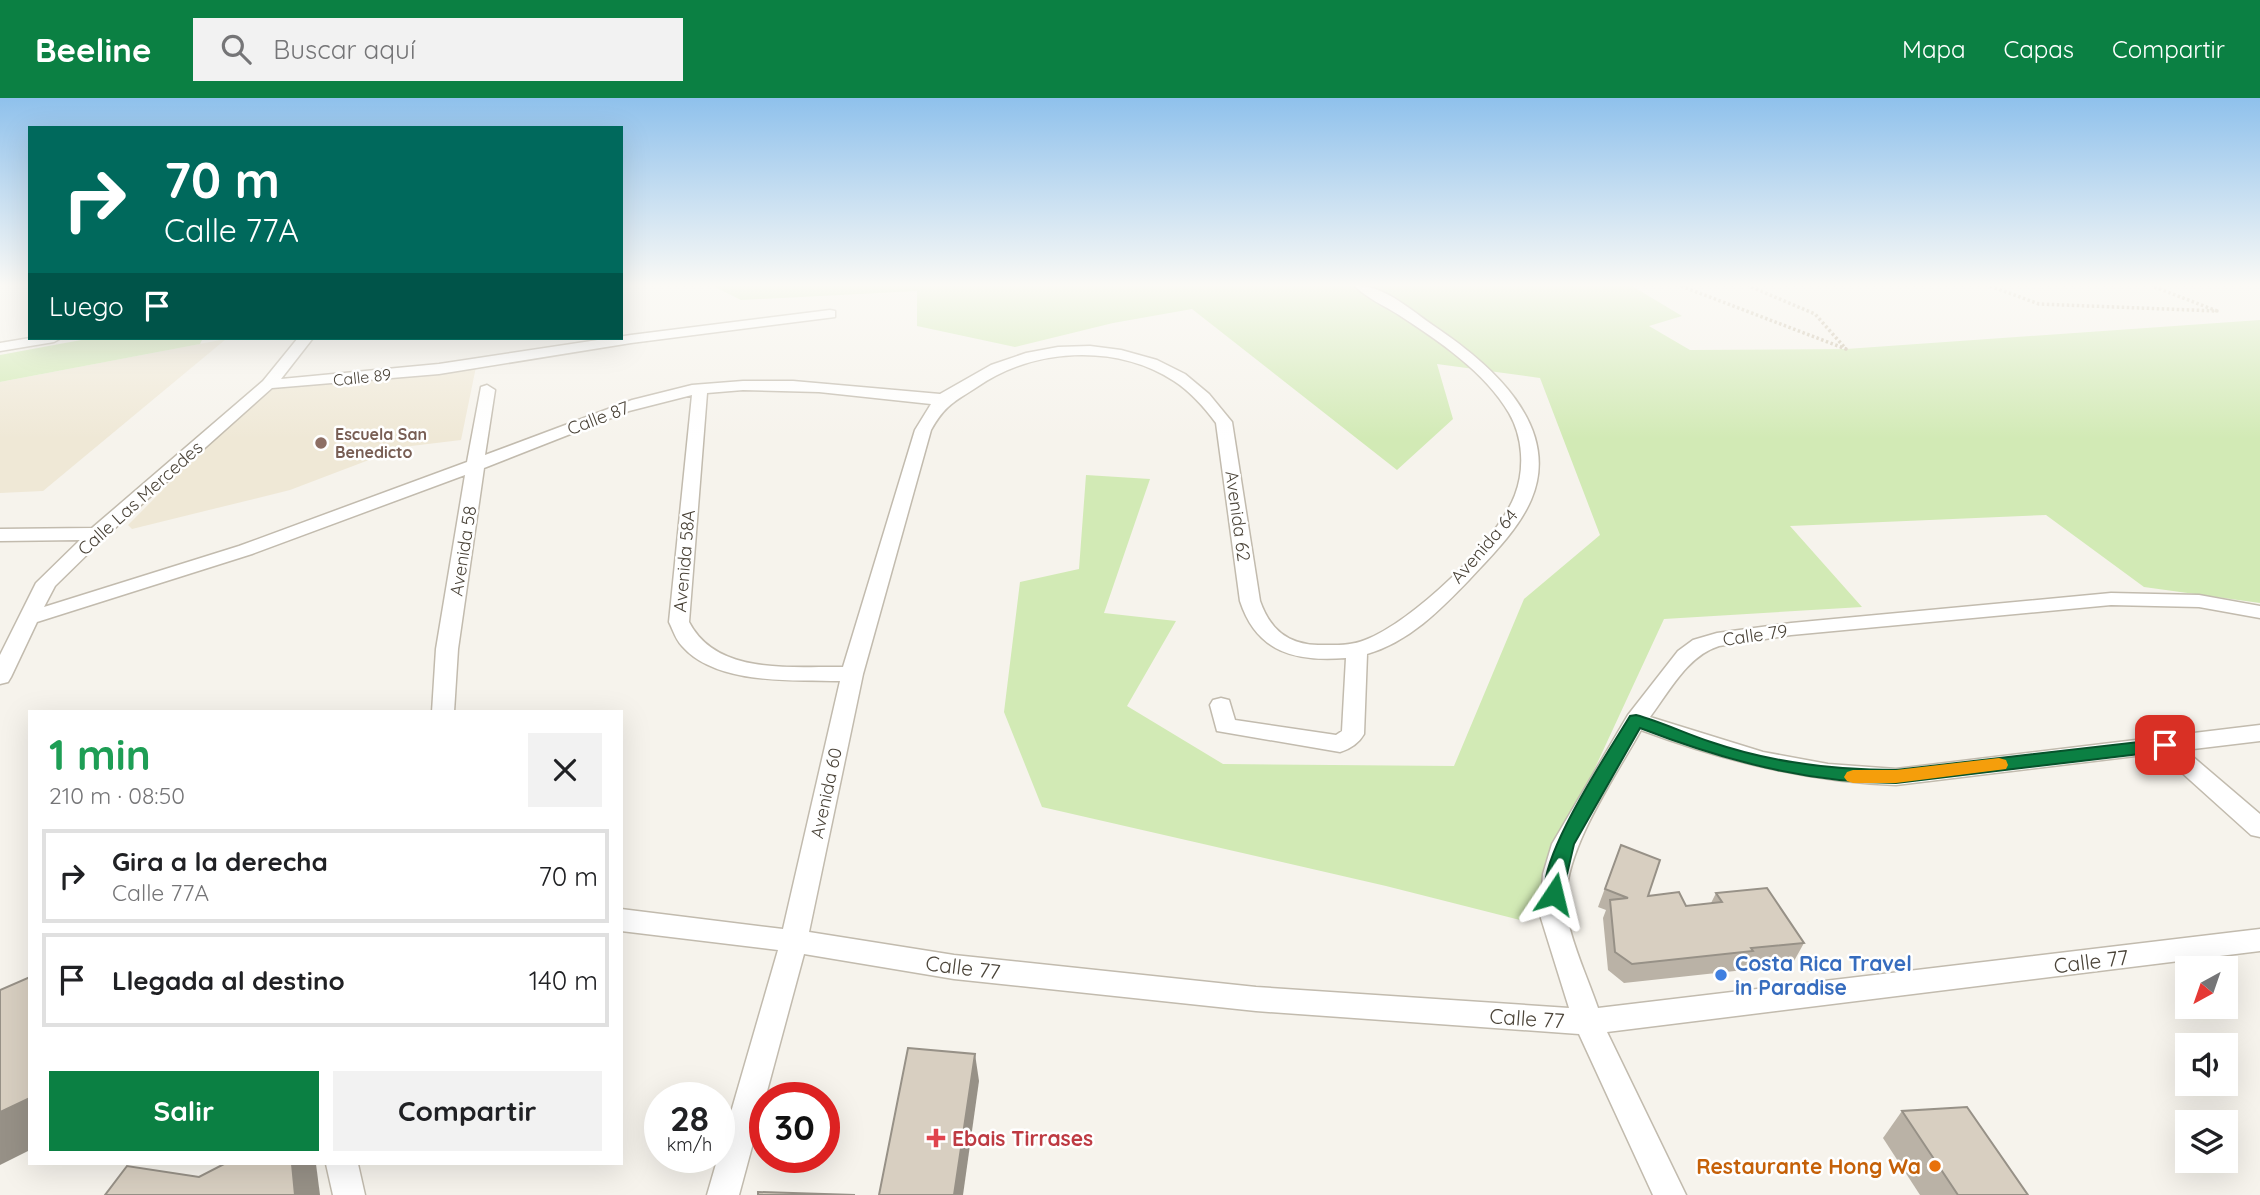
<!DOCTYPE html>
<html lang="es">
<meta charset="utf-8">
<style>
:root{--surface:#fff;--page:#f2f2f2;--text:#202124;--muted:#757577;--line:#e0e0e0;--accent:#0b8043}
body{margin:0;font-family:Quicksand,sans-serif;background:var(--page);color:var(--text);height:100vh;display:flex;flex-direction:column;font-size:26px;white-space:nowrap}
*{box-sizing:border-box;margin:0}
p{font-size:23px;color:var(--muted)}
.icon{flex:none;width:38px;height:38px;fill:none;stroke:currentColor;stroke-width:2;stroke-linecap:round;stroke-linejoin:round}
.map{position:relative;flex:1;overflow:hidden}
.drawer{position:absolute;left:28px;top:612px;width:595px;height:455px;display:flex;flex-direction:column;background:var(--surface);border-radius:0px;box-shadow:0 7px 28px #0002}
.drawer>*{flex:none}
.guide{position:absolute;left:28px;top:28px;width:595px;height:214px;border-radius:0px;box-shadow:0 7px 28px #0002;background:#00695c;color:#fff;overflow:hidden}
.needle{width:46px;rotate:220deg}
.controls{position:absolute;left:2175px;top:858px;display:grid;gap:14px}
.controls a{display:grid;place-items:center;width:63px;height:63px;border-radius:0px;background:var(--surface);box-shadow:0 7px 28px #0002;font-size:35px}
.speed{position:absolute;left:644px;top:984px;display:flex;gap:14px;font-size:35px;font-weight:700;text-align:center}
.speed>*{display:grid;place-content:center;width:91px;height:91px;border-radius:50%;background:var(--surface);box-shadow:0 7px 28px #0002;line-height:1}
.speed small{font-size:18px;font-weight:400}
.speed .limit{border:10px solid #d22;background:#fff;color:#111}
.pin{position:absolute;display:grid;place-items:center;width:60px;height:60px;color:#fff;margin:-30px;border-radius:14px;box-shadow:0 4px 10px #0006}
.me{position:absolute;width:77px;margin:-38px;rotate:10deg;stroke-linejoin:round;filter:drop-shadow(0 0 5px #0008)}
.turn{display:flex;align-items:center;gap:24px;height:147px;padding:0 21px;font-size:32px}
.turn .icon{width:91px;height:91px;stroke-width:2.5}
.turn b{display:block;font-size:49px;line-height:60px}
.then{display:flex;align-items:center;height:66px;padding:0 21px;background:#0003;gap:14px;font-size:26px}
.round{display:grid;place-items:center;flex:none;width:74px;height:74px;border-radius:0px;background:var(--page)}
.overview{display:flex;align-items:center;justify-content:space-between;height:119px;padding:0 21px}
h1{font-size:42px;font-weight:700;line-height:52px;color:#1e9e55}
.cta{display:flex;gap:14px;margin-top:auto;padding:14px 21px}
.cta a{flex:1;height:80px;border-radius:0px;background:var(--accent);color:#fff;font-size:28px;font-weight:700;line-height:80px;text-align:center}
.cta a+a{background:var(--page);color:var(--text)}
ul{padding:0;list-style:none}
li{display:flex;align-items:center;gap:21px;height:94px;margin:0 14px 10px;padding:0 7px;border:4px solid var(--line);border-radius:0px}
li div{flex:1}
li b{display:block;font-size:26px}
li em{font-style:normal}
header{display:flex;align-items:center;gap:42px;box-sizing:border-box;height:98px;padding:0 35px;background:var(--accent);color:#fff}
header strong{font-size:33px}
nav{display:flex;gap:38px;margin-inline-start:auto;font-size:24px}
.search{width:490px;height:63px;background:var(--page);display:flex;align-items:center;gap:18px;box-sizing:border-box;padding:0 24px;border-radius:0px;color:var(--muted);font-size:26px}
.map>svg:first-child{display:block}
.education{fill:#efe8d6}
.green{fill:#d2eab5}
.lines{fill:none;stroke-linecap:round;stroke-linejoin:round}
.street-casing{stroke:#c2bbae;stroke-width:3}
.path{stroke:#c4b79f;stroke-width:3.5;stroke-dasharray:2.5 2.5;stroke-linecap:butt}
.street{fill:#fff;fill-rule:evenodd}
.wall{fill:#bab2a6}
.shaded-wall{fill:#979187}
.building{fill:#d8cfc1;stroke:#979187;stroke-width:2}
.route{fill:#0b8043;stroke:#07532c;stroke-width:2}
.slow{fill:#f59e0b}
.education-dot{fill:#8d6e63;stroke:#fff;stroke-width:2.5}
.shop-dot{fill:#3f7fe0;stroke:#fff;stroke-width:2.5}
.health-dot{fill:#e0444e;stroke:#fff;stroke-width:2.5}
.food-dot{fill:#e8710a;stroke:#fff;stroke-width:2.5}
.labels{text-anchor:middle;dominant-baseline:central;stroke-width:5;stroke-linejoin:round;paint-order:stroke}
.far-street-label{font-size:16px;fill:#4b4439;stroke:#fff}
.far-education-label{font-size:16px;font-weight:bold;fill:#785e54;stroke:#fff;text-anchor:start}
.street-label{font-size:18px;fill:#4b4439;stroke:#fff}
.near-street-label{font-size:21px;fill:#4b4439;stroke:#fff}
.near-shop-label{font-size:21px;font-weight:bold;fill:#366cbe;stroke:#fff;text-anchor:start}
.near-health-label{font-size:21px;font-weight:bold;fill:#be3a42;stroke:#fff;text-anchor:start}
.near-food-label{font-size:21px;font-weight:bold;fill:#c56008;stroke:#fff;text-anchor:end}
</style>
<header>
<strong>Beeline</strong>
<div class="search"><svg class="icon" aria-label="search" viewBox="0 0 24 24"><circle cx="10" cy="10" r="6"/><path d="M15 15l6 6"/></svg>Buscar aquí</div>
<nav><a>Mapa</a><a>Capas</a><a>Compartir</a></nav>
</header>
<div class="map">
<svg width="2260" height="1097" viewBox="0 0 2260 1097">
<rect width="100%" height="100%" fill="#f6f3ec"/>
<g class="education">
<polygon points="226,241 43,393 0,395 0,284"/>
<polygon points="477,264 461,342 403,349 290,392 132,431 128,427 265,289 377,281"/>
</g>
<g class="green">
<polygon points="713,188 1632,188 1682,218 1649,228 1690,252 1846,251 2260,222 2260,505 2144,489 2046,417 1790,428 1862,509 1664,521 1524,823 1386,788 1042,709 1004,614 1020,484 1079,471 1086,377 1150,381 1104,515 1176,523 1127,608 1223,666 1454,668 1524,501 1600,437 1540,280 1437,266 1453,321 1397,372 1192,211 1113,225 1015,249 917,228 917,193 741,202"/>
<polygon points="92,240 203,240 200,246 0,284 0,257"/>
</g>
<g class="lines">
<defs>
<g id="street">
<path d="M1355,188C1383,186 1411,212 1434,228C1489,265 1563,327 1531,402C1518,432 1491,458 1469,482C1440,512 1409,544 1367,556L1364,636C1359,645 1350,651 1340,654L1217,633L1210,607L1213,602L1221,600L1229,602L1235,622L1336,637L1342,633L1346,560C1296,564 1257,555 1240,503L1216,325C1204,309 1191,294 1174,283C1116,245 1033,250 977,289C954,304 945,307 931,332L863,576L809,834L954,857L1256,889L1569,910L1540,817L1543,776L1552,746L1628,617L1678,553L1693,542L1717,535L1791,525L2111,495L2199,497L2260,508V520L2199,509L2111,507L1791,537L1719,548C1687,558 1669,594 1650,619L1763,654L1828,666L1896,671L2260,627V643L2185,652L2260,716V739L2251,737L2160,655L1896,687C1807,684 1724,663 1641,632C1614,681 1556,762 1567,819C1573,849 1588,881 1598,910L2260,831V853L1607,934L1686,1097H1653L1579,936L1256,913L954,881L804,856L739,1097H707L778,852L621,833V811L783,831L840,583C792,582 716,587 682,548C676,542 673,532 669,524L692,297L629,313L484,370L458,551L454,614H432L436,551L465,377L252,456L37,524L11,579L8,584L0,586V557L36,485L80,442L0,443V431L92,430L263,283L298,240H313L281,281L439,266L631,237L830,212L835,213V219L631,245L439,276L272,290L104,440L55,488L44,509L239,448L467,364L481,289L487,287L495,292L485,357L632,302L692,287L743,283H793L940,296L991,267L1026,255L1058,249L1090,248L1121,252L1157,262L1185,276L1209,296L1232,324L1260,503C1270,531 1287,546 1318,547C1334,547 1351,548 1365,542C1411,525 1498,443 1515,397C1525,371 1523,339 1509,315C1485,274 1439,243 1399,217C1385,208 1366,200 1355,188ZM743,292L819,294L931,306L915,332L843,569C792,568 717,578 689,524L707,295Z"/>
<polygon points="30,240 61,240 54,244 0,253 0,245"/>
<polygon points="326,1066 358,1066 365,1097 333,1097"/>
</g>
</defs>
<use href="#street" class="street-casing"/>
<g class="path">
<polyline points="1681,188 1846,251 1815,216 1749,188"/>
<polyline points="1990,188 2039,206 2217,213 2152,188"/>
</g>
<use href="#street" class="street"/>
</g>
<g class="wall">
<polygon points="1621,747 1648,798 1686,808 1711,805 1716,795 1804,845 1794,863 1746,868 1744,872 1624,885 1608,872 1603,820 1606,812 1598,809"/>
<polygon points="1902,1013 2028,1097 1920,1097 1883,1040"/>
</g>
<g class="shaded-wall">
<polygon points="975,956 979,983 963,1097 954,1097"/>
<polygon points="30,1000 30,1052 0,1067 0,1014"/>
<polygon points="292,1066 316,1066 320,1097 295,1097"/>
</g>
<g class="building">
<polygon points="1621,747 1660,762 1648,798 1679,794 1686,808 1722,804 1716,795 1767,790 1804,845 1751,850 1753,853 1632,866 1615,854 1610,802 1628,800 1605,791"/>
<polygon points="30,879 30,1000 0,1014 0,892"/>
<polygon points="908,950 975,956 954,1097 879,1097"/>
<polygon points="1967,1009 2028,1097 1958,1097 1902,1013"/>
<polygon points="224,1066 292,1066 295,1097 105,1097 127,1068 199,1079"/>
<polygon points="758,1094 855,1097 758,1097"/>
</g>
<linearGradient id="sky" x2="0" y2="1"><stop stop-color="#8fc1ec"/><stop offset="0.55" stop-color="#fbfaf6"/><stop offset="1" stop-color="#fbfaf6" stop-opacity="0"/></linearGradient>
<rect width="2260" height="341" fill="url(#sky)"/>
<path class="route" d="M1636,617C1662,624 1686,636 1711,644C1769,664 1835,672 1896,672L2165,641L2174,647L2165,653L1896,685C1807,685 1723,662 1640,630L1574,746L1561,802L1554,804L1547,802C1530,770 1611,650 1630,618Z"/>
<polygon class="slow" points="1999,660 2006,662 2008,667 2006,671 1896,685 1853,685 1847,683 1844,679 1847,674 1853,672 1896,672"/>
<circle class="education-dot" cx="321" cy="345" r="7"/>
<circle class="shop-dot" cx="1721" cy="877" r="7"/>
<path class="health-dot" d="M932.5 1029.5h7v7h7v7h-7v7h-7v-7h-7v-7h7z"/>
<circle class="food-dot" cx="1935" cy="1068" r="7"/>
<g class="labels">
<g class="far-street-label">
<text transform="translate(362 279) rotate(-6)">Calle 89</text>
</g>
<g class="far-education-label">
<text x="335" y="336">Escuela San<tspan x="335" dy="18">Benedicto</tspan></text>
</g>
<g class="street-label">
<text transform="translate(598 320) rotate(-21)">Calle 87</text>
<text transform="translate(140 400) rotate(-42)">Calle Las Mercedes</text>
<text transform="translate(1238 418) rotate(82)">Avenida 62</text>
<text transform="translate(1484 448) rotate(-49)">Avenida 64</text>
<text transform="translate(463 453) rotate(-81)">Avenida 58</text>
<text transform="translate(684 463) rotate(-85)">Avenida 58A</text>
<text transform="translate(1755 537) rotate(-8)">Calle 79</text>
<text transform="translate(826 695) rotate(-78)">Avenida 60</text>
</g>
<g class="near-street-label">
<text transform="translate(2091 863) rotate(-7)">Calle 77</text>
<text transform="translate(963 869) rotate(7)">Calle 77</text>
<text transform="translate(1527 920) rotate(4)">Calle 77</text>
</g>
<g class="near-shop-label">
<text x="1735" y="865">Costa Rica Travel<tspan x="1735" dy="24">in Paradise</tspan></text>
</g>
<g class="near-health-label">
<text x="952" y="1040">Ebais Tirrases</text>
</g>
<g class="near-food-label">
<text x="1921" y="1068">Restaurante Hong Wa</text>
</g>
</g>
</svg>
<div class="controls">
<a><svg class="needle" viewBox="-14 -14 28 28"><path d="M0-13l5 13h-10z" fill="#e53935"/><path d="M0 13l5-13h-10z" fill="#757577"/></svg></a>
<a><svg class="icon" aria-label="sound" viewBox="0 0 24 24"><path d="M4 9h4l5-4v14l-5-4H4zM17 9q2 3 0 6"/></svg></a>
<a><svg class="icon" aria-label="layers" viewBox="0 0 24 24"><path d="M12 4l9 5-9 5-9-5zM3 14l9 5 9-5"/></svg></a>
</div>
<div class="speed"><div>28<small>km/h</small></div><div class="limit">30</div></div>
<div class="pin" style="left:2165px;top:647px;background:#d93025"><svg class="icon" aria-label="arrive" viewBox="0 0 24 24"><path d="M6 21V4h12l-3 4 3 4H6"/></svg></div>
<svg class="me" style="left:1554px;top:796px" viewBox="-20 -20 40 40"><path d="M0-17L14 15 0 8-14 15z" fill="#0b8043" stroke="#fff" stroke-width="4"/></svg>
<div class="guide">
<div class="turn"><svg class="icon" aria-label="right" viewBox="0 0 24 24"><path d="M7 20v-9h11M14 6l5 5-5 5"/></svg><div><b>70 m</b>Calle 77A</div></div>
<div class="then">Luego<svg class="icon" aria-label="arrive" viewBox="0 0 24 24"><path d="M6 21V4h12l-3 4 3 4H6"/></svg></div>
</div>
<section class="drawer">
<div class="overview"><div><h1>1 min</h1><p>210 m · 08:50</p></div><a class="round"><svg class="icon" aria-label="close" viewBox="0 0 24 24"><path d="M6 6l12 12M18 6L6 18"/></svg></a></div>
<ul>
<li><svg class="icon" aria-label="right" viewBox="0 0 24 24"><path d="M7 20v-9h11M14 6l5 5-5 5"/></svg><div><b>Gira a la derecha</b><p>Calle 77A</p></div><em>70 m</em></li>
<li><svg class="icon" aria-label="arrive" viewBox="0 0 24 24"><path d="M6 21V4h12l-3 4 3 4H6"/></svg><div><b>Llegada al destino</b></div><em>140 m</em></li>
</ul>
<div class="cta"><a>Salir</a><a>Compartir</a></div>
</section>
</div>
